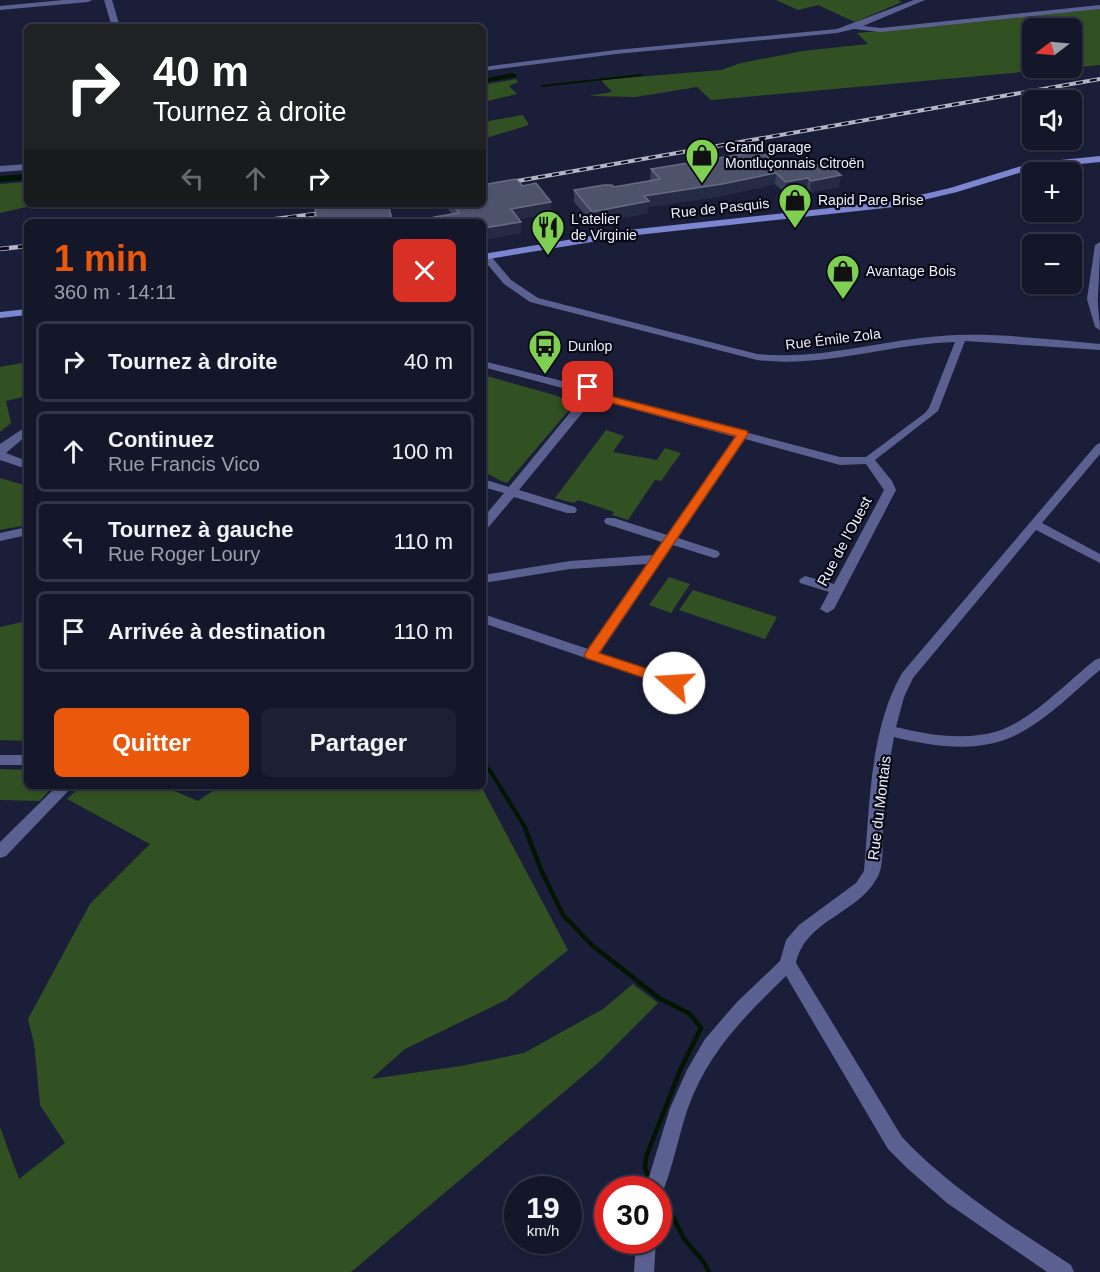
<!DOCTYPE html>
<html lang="fr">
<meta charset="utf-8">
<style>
:root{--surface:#14162a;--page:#1d1f32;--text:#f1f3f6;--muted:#9d9fa8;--line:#333547;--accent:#ea580c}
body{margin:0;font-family:Helvetica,sans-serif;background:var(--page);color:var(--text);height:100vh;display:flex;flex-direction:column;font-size:22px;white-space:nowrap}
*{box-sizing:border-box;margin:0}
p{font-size:20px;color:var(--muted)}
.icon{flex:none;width:33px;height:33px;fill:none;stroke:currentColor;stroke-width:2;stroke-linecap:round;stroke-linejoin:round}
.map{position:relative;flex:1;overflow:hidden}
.sheet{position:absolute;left:24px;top:219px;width:462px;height:570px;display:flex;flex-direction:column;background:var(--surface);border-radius:9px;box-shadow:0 2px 4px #0004,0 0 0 2px var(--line)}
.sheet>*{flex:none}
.banner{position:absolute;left:24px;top:24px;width:462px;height:183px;border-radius:9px;box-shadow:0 2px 4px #0004,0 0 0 2px var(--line);background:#202124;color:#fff;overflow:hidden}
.needle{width:39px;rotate:254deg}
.fabs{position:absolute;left:1022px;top:18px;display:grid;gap:12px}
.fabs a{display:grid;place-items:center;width:60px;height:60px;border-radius:9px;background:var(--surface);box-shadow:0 2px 4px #0004,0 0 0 2px var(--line);font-size:30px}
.speed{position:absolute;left:504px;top:1176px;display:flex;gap:12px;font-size:30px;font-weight:700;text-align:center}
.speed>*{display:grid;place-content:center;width:78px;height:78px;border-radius:50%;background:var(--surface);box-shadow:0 2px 4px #0004,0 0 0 2px var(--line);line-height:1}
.speed small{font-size:15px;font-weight:400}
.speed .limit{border:9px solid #d22;background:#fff;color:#111}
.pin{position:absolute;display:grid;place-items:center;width:51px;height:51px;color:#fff;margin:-26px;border-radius:12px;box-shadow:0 3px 9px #0006}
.me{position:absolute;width:66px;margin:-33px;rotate:289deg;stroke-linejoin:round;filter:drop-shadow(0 0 4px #0008)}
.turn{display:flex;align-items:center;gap:21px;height:126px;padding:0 30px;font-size:27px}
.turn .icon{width:78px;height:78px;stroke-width:2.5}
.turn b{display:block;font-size:42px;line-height:51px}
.lanes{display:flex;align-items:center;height:57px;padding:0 30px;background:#0003;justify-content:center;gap:30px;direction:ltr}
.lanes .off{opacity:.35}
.round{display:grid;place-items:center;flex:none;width:63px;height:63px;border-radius:9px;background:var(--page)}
.head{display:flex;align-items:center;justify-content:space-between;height:102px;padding:0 30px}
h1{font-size:36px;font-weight:700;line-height:45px;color:var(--accent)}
.button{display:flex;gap:12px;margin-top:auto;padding:12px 30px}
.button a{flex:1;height:69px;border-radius:9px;background:var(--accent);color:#fff;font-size:24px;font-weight:700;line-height:69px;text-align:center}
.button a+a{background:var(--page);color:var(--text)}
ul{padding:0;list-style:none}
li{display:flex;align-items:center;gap:18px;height:81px;margin:0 12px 9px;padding:0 18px;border:3px solid var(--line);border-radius:9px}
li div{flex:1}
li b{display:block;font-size:22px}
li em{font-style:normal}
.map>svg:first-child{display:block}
.green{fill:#325123;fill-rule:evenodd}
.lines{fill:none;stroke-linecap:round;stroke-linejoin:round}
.stream-far2{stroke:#021500;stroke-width:2}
.stream-far1{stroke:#021500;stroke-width:4}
.stream{stroke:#021500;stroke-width:4.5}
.canal{fill:#021500;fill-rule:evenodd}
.minor{fill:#5a6190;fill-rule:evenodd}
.secondary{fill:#7b85d0;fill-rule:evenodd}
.rail-far1-casing{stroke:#b2b5c7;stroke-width:4}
.rail-casing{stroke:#b2b5c7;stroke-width:4.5}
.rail-far1{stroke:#080915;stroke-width:2;stroke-dasharray:7;stroke-linecap:butt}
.rail{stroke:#080915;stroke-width:3;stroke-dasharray:9;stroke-linecap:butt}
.wall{fill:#3b405a}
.shaded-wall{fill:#262b45}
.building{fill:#4e536c;stroke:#676b82;stroke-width:1.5}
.route{fill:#ea580c;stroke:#983908;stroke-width:1.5}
.labels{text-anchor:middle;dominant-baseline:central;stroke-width:4.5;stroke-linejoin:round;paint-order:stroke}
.far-poi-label{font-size:14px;fill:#eceffd;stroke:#080915;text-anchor:start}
.far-street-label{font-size:14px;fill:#eceffd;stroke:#080915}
.street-label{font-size:15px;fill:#eceffd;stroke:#080915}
</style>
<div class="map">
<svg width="1100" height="1272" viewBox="0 0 1100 1272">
<rect width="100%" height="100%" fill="#1b1e38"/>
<g class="green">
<polygon points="776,0 898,0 902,2 855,22 818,5 798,10"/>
<path d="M1100,9V65L711,100L697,87L635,97L589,96L612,92L601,80L721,70L741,63L803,51L868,44L857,33ZM1032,28H1071V68H1032Z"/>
<polygon points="516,79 518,82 509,86 517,94 483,102 483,85"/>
<polygon points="523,115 529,125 483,139 483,122"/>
<polygon points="27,182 27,204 39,204 0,213 0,184"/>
<polygon points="27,362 27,396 6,401 11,423 0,432 0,367"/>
<path d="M483,375L558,396L570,404V409L507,483C497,480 492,475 483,472Z"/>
<polygon points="606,430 624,436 613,452 657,460 665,448 681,453 661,481 655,480 628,520 612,515 614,512 578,500 574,503 555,498"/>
<polygon points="0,478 27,486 27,525 0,530"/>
<polygon points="669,577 690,584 671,613 649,605"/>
<polygon points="693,590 777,617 765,639 679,610"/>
<polygon points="27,621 27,741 0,740 0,627"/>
<polygon points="0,769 27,770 27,786 53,786 40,801 0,800"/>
<polygon points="81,786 162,786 198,801 220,786 481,786 568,950 506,1000 405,1049 371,1079 461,1066 524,1053 603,1009 633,984 658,1003 598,1063 351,1272 0,1272 0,1127 19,1179 65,1143 40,1105 34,1043 28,1019 90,904 150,844 67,799"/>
</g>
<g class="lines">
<polyline class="stream-far2" points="542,86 641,75"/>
<polyline class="stream-far1" points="483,764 491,772 526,829"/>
<g class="stream">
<polyline points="525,828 542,872 563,915 592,945 659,998 690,1014 701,1028 681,1068 646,1157 645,1168 650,1180"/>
<polyline points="662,1194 684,1239 703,1261 709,1272"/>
</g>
<g class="canal">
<polygon points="513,73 517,75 516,77 483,83 483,79"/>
<polygon points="27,174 27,180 0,182 0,176"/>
</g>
<g class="minor">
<polygon points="64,0 92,0 88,2 0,10 0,6"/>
<polygon points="104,0 112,0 120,27 112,27"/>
<polygon points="914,0 925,0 863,26 881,28 1100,5 1100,9 881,32 854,29 837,33 616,54 483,71 483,67 616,50 837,29"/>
<polygon points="27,164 27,170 0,172 0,166"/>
<path d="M1100,242C1100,260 1099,278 1098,296C1097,306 1100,319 1100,330L1095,327L1087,299L1095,245Z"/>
<path d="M483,254H489L511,280L538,298L757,354C817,360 871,343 930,337C987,331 1044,339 1100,344V350L965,341L938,411L875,460L892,481L896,490L834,609L827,613L820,609L829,592L800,583L799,580L805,576L834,584L884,490L866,464L840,465L745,439L678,538L718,551L720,554L718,557L714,558L673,545L600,653L679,680L681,683L679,686L674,688L483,623V614L588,649L647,564L570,569L483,583V575L570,561L653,555L662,542L606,524L604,521L606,518H614L667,535L735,437L603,401L587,407L519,490L575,507L577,510L575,513H567L514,497L487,529L483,530V518L504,493L483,487V479L509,487L577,404L567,397L570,390L483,367V361L578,385L583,384L600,387L605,395L840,457H866L925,413L929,408L955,342C887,344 826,368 757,360L530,302L504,284L483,259ZM585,391L592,392L595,397L587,400L579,396Z"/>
<polygon points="27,426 27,435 6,453 27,461 27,469 0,460 0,444"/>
<path d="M1100,443V454L1042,523L1100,554V563L1036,530L913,678L904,697L896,727C927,735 966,741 998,731C1032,720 1067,682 1095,660L1100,658V670C1074,691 1050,717 1020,733C983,754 934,747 894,737C888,767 885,798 883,828C882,842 884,862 879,874C861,914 806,918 796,963L902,1137C951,1189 1011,1226 1071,1265L1074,1272H1047L947,1203L907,1168L888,1149L786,976C745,1016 708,1052 688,1108C678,1137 673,1168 661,1196L658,1197V1190H645L670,1108L687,1070L705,1039L737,1002L780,961L786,940L799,925L856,883L864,871C870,806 869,731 902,673L1096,445Z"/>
<polygon points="27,527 27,535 0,541 0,533"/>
<rect x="0" y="755" width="27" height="10"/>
<polygon points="57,786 73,786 6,856 0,858 0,842"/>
<polygon points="636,1240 656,1240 654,1272 634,1272"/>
</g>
<g class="secondary">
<polygon points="1100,156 1100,162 1032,169 957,192 894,207 628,236 483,260 483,254 628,230 894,201 950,188 1031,163"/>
<polygon points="27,309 27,315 0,318 0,312"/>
</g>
<defs>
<g id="rail-far1">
<polyline points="483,187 1100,79"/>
<polyline points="329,212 332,212"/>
</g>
<g id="rail">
<polyline points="252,222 332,212"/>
<polyline points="0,249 27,246"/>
</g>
</defs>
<use href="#rail-far1" class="rail-far1-casing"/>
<use href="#rail" class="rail-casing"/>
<use href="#rail-far1" class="rail-far1"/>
<use href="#rail" class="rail"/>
</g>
<g class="wall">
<polygon points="651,169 781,169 839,187 810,192 807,189 785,193 775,184 721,196 648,207 648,213 592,223 574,202 574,190 614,187 651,181 650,180"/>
<polygon points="523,186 551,213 519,219 521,233 483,222 434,222 434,217 452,214 444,204 483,204"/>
<polygon points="315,209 392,219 392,222 317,222"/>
</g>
<g class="shaded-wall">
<polygon points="776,173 775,184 721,196 648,207 648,213 592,223 592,212 644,196"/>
<polygon points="841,175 839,187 810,192 811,181"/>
<polygon points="808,178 807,189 785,193 786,182"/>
<polygon points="551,202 551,213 511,221 511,209"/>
<polygon points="521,222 521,233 483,240 483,228"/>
</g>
<g class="building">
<polygon points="761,151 781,169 827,164 841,175 811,181 808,178 786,182 776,173 722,184 644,196 649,201 592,212 574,190 604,185 612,185 614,187 660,179 651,169"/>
<polygon points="516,179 523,186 536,183 551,202 511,209 521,222 483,228 483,222 437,222 434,217 459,213 452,204 483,204 483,185"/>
<polygon points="369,204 388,204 392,219 356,222 318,222 315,209"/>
</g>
<polygon class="route" points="588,384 604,389 606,395 747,431 748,434 599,653 679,679 681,683 679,686 674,688 586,658 584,655 736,436 597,399 595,393 582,387"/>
<defs>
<symbol id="shop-pin" viewBox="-11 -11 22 30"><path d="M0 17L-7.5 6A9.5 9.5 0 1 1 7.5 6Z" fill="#7fd052" stroke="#080915"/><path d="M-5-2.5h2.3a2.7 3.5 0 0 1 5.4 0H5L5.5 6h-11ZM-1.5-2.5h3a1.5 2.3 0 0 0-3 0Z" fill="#111"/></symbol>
<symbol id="restaurant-pin" viewBox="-11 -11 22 30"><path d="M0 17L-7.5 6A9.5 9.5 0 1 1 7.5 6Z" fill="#7fd052" stroke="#080915"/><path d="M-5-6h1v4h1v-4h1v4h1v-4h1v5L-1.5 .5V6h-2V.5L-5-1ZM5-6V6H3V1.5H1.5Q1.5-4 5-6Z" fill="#111"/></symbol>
<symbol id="bus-pin" viewBox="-11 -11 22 30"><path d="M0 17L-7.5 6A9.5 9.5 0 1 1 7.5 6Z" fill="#7fd052" stroke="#080915"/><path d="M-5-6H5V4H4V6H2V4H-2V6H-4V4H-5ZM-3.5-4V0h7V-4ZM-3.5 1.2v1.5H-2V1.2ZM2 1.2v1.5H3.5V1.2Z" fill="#111"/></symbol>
</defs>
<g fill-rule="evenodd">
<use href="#shop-pin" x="683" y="136" width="38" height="52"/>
<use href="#shop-pin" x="776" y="181" width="38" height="52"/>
<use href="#restaurant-pin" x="529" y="208" width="38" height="52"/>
<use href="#shop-pin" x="824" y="252" width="38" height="52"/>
<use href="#bus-pin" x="526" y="327" width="38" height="52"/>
</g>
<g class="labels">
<g class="far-poi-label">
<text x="725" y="147">Grand garage<tspan x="725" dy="16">Montluçonnais Citroën</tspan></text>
<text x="818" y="200">Rapid Pare Brise</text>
<text x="571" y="219">L'atelier<tspan x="571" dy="16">de Virginie</tspan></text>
<text x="866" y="271">Avantage Bois</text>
<text x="568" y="346">Dunlop</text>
</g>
<g class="far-street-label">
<text transform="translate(720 208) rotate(-6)">Rue de Pasquis</text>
<text transform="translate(833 339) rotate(-7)">Rue Émile Zola</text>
</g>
<g class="street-label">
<text transform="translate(844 541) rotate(-62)">Rue de l'Ouest</text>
<text transform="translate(879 808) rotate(-83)">Rue du Montais</text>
</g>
</g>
</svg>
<div class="fabs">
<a><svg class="needle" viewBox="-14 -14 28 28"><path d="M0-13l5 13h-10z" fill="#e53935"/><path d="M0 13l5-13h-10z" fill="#9d9fa8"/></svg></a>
<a><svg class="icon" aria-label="sound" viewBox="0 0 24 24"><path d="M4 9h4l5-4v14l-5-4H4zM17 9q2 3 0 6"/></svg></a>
<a>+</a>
<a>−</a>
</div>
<div class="speed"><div>19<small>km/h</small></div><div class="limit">30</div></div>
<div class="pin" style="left:588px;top:387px;background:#d93025"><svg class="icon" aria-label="arrive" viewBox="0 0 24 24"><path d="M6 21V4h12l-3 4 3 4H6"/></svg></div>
<svg class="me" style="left:674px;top:683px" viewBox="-20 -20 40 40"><circle r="19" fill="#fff"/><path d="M0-13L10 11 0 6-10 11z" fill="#ea580c"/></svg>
<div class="banner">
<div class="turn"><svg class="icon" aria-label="right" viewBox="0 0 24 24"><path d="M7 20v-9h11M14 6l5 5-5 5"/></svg><div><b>40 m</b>Tournez à droite</div></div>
<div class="lanes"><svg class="icon off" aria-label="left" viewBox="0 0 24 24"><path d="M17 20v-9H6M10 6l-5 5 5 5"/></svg><svg class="icon off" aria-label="ahead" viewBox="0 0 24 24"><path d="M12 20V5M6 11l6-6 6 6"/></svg><svg class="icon" aria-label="right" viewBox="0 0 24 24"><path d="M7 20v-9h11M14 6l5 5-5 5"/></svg></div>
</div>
<section class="sheet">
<div class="head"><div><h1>1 min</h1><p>360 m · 14:11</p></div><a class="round" style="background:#d93025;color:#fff"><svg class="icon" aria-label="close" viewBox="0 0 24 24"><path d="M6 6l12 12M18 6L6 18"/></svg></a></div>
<ul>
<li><svg class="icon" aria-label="right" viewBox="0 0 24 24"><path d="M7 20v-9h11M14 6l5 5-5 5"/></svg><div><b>Tournez à droite</b></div><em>40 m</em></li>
<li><svg class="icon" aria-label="ahead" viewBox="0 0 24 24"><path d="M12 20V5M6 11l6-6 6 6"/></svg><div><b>Continuez</b><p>Rue Francis Vico</p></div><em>100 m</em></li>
<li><svg class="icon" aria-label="left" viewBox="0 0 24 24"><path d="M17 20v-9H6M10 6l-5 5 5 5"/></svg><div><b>Tournez à gauche</b><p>Rue Roger Loury</p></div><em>110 m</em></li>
<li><svg class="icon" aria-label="arrive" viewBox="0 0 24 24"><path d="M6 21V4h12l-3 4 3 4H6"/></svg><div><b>Arrivée à destination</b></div><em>110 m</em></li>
</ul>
<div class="button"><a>Quitter</a><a>Partager</a></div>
</section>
</div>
